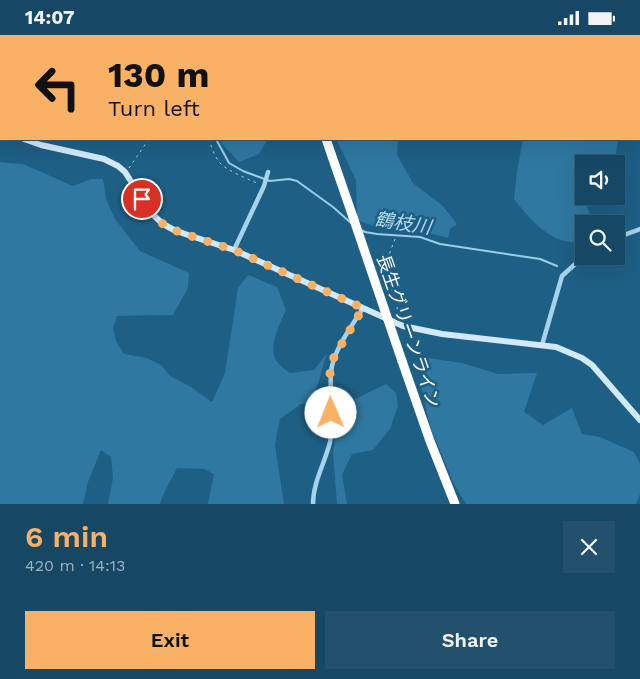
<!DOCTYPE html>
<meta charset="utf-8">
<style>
:root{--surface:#164764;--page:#23516d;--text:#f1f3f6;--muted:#9eb2bf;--line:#355f78;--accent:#f9b265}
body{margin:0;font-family:"Work Sans","Noto Sans JP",sans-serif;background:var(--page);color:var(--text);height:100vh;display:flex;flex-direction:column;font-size:19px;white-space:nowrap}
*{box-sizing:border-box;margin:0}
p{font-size:16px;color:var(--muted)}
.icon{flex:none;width:28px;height:28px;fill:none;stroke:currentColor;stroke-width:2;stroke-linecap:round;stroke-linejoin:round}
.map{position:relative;height:469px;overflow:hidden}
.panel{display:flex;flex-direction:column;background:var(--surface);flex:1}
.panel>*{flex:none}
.hud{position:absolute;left:0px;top:0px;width:640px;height:105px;box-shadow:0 5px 20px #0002,0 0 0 1px var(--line);background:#f9b265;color:#111;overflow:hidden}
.buttons{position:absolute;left:575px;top:120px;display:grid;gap:10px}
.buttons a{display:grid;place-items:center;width:50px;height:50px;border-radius:0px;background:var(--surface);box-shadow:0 5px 20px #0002,0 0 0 1px var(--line);font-size:25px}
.pin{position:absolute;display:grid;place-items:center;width:42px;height:42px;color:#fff;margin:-21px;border:2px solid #fff;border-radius:50%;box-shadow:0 1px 5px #0007}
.me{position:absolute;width:55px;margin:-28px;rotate:359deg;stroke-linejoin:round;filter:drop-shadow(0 0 4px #0008)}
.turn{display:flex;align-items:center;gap:18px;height:105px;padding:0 25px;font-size:22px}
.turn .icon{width:65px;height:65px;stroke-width:2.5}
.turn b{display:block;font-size:35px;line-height:42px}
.round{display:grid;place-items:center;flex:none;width:52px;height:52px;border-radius:0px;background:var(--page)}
.head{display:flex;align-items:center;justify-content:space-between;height:85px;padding:0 25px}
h1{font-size:30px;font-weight:600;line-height:38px;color:var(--accent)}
.cta{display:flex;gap:10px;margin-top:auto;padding:10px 25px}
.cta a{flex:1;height:58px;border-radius:0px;background:var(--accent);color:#111;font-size:20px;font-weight:600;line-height:58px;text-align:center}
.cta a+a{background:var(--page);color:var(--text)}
.status{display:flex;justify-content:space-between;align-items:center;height:35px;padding:0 25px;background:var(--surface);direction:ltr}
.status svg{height:14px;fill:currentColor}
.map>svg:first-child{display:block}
.green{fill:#2f78a1}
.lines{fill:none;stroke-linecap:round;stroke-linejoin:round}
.stream{stroke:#99cfeb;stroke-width:2}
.path{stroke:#a6d2ea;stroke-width:1;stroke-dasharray:2.5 4;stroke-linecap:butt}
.street{stroke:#a6d2ea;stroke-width:4.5}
.secondary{stroke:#d1e9f8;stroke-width:6}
.highway{stroke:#fff;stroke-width:9}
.highway-bridge{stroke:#fff;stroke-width:9}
.route{stroke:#f9b265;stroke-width:9;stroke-dasharray:0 16.2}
.labels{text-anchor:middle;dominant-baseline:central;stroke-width:5;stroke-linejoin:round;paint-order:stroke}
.street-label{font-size:18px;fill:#fff;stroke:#1e5f85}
.water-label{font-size:19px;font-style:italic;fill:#b2dbf1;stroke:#1e5f85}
</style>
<div class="status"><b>14:07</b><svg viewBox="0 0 49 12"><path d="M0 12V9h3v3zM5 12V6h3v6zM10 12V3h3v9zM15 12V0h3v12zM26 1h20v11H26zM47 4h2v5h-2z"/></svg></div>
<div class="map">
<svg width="640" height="469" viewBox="0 0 640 469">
<rect width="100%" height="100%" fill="#1e5f85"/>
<g class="green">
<polygon points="64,0 197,0 196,1 66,1"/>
<polygon points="365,0 624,0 623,1 364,1"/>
<polygon points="221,104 268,104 259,119 239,127 221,108"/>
<polygon points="336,104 398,104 397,120 413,148 443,171 457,189 450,194 448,203 429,198 376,192 357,185 356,145"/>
<path d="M523,104H618L615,125L612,129H584V161H586L584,164L594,189H584L583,204C580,205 576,207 572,207C548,206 528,182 514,164L517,137Z"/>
<path d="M0,127L23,129L73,151L91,144H103L106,164L115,184L140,216L189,238L188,253L173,280L117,281L113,293L116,306L124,319L147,323L161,330L170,341L191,352L212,367L225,338L238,253L248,240L277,252L286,275C280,289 266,314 278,328C281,332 286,335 290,338L314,335L327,318L316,355L337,365L355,364L386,349L396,358L398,371L390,394L373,415L352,419L342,440L347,469H337L333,417L338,389L335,375L317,368L301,369L280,384L275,410L284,469H208L214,439L204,434L177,433L163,460L160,469H108L113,443L111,422L101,415L88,447L83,469H0Z"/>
<polygon points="428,323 462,328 498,339 537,338 524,377 543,390 572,373 582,399 600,402 634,417 640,429 640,459 636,469 466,469 454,449 430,391 420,347"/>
</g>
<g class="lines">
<g class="stream">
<polyline points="55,0 57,1"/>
<polyline points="216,104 229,128 243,136 270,146 289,144 297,146 333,172 351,188"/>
<polyline points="361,195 365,197 377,199 420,202 440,209 540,224 557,231"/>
</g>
<g class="path">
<path d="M209,104C211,111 214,120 219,127C227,136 248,144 259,149"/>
<polyline points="129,133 149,104"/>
<polyline points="395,204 385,230 400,283"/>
</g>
<g class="street">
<polyline points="639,30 640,29"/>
<polyline points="639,93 640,93"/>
<polyline points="616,203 640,194"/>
<polyline points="234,215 264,151 268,137"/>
<polyline points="542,310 562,241 584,221"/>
<path d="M313,469C313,447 325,428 330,407C336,384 329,360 331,338C332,317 352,291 363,273"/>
</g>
<g class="secondary">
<polyline points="0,87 1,89"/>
<polyline points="24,104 41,110 104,124 118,131 125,137 151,178 163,189 174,195 188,200 234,215 403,291 442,299 556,312 582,323 592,330 640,385"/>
</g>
<g class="highway">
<polyline points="291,0 291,1"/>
<polyline points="326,104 353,182"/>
<polyline points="402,326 430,406 455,469"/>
</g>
<polyline class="highway-bridge" points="353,182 402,326"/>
</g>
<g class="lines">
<polyline class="route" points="142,164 151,178 163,189 174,195 188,200 234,215 363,273 334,322 330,337 331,378"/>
</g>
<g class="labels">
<g class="street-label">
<text transform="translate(409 296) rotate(71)">長生グリーンライン</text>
</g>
<g class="water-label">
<text transform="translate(403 188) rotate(9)">鶴枝川</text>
</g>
</g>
</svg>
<div class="buttons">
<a><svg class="icon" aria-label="sound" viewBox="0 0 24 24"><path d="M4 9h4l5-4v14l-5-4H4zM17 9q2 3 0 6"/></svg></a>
<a><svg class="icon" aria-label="search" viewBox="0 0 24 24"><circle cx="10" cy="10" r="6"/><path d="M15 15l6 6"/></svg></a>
</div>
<div class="pin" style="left:142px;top:164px;background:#d93025"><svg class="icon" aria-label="arrive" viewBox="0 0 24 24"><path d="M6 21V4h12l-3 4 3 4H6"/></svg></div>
<svg class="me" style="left:331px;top:378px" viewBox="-20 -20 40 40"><circle r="19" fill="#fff"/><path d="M0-13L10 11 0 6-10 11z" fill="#f9b265"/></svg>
<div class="hud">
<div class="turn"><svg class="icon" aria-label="left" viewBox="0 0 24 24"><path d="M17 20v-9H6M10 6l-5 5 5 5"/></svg><div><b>130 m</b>Turn left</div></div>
</div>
</div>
<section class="panel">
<div class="head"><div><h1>6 min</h1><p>420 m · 14:13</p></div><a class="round"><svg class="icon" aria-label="close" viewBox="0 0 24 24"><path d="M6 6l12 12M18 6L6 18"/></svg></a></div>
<div class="cta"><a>Exit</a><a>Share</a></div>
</section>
